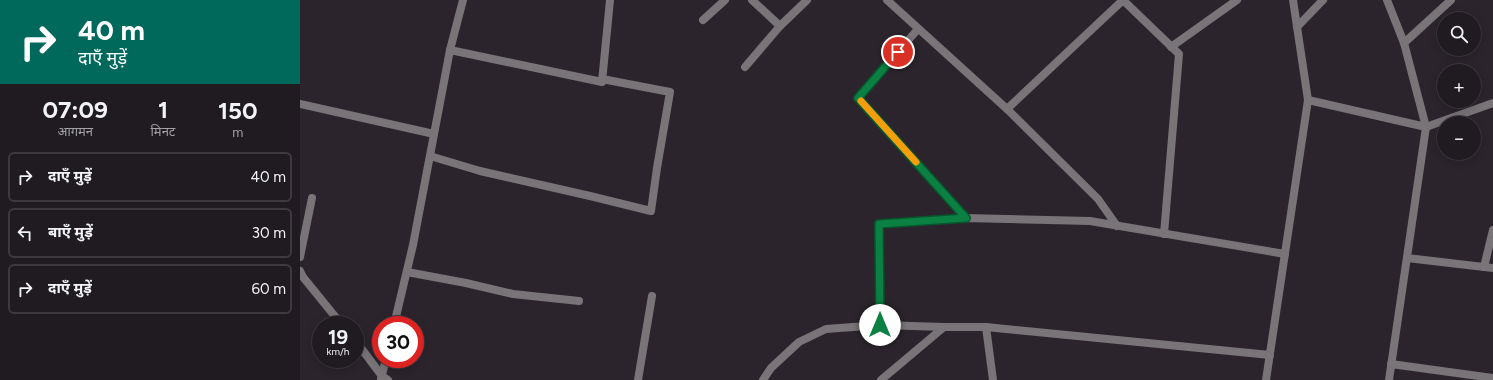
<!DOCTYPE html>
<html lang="hi">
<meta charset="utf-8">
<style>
:root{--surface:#201b21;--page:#28242a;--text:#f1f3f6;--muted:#a2a1a5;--line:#3d393f}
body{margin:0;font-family:Figtree,"Noto Sans Devanagari",sans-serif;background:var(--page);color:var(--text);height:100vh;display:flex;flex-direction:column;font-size:15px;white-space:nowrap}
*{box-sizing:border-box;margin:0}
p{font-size:13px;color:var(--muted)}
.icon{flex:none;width:22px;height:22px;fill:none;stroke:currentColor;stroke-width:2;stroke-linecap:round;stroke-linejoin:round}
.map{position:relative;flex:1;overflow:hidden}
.sheet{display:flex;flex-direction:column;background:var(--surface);width:300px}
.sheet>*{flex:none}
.banner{background:#00695c;color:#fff;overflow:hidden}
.controls{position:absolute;left:1137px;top:12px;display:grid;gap:8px}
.controls a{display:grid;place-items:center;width:44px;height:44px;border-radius:50%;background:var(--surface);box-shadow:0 2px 10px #0003,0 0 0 1px var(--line);font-size:20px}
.speed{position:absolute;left:12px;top:316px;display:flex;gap:8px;font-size:20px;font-weight:700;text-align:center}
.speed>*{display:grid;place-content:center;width:52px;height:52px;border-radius:50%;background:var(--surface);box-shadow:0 2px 10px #0003,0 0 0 1px var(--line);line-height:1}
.speed small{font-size:10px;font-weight:400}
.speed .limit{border:6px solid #d22;background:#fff;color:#111}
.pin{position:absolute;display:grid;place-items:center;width:34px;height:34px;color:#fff;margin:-17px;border:2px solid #fff;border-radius:50%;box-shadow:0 1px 4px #0007}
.me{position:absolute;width:44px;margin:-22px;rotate:0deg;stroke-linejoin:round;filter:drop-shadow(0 0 3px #0008)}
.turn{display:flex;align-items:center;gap:14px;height:84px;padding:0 12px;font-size:18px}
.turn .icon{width:52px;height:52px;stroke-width:2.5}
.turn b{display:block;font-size:28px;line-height:34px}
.eta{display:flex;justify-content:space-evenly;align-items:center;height:68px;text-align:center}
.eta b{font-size:24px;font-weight:700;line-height:28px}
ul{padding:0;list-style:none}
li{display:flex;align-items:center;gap:12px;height:50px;margin:0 8px 6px;padding:0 4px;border:2px solid var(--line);border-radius:6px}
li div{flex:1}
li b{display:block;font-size:15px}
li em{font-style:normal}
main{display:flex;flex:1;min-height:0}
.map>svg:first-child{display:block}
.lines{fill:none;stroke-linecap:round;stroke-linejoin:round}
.street{stroke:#787478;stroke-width:8}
.route-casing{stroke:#07532c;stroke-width:10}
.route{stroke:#0b8043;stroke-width:7}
.slow{stroke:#f59e0b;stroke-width:7}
</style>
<main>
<section class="sheet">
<div class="banner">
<div class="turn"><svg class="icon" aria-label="right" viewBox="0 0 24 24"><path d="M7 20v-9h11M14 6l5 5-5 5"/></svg><div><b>40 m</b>दाएँ मुड़ें</div></div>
</div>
<div class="eta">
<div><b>07:09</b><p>आगमन</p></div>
<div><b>1</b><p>मिनट</p></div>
<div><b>150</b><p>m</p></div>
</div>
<ul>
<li><svg class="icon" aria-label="right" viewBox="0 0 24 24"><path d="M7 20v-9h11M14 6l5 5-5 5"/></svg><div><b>दाएँ मुड़ें</b></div><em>40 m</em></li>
<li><svg class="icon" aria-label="left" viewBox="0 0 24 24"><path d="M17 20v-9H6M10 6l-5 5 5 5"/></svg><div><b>बाएँ मुड़ें</b></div><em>30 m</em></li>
<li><svg class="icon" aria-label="right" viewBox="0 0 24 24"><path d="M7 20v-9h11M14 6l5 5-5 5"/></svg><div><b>दाएँ मुड़ें</b></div><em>60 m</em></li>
</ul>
</section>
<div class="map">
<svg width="1193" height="380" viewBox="0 0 1193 380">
<rect width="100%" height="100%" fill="#2b242c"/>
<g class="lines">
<g class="street">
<polyline points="452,0 480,26 507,0"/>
<polyline points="587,0 707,109 798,199 817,226"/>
<polyline points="823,0 879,54 864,234"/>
<polyline points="1087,0 1104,43 1126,127 1089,380"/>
<polyline points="403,20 425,0"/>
<polyline points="997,27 1023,0"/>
<polyline points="618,29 558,98 666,218"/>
<polyline points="1104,43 1151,0"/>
<polyline points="871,47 937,0"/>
<polyline points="150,50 163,0"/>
<polyline points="445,67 480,26"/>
<polyline points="1008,100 1126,127 1193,103"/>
<polyline points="0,104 134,134"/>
<polyline points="707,109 823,0"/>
<polyline points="130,156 180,171 290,196 351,211 357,168 370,92 302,79"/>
<polyline points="0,257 12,198"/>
<polyline points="1107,258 1193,268"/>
<polyline points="1184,267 1193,230"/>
<polyline points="0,271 3,277 42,325"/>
<polyline points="107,272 166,283 213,294 279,301"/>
<polyline points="94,325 113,245 150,50 302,82 310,0"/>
<polyline points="580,325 644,327"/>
<polyline points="686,327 693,380"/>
<polyline points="55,340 82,376 88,380"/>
<polyline points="1091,364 1193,378"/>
<polyline points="81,379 86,359"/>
<polyline points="338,380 352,296"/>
<polyline points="463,380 471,368 499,342 526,329 580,325 579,224 666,218 790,221 985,254"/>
<polyline points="581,380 644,327 686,327 970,355"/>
<polyline points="966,380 1008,100 993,0"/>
</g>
</g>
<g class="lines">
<defs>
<polyline id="route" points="580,325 579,224 666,218 558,98 598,52"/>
</defs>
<use href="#route" class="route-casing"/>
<use href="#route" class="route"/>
<polyline class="slow" points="561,101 616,162"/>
</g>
</svg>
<div class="controls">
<a><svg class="icon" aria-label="search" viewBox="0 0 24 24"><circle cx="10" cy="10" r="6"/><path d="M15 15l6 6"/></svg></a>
<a>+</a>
<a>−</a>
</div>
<div class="speed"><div>19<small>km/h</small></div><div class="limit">30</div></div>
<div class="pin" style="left:598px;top:52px;background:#d93025"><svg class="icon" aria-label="arrive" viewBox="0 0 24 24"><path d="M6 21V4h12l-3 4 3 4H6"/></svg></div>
<svg class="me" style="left:580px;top:325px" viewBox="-20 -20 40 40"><circle r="19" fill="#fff"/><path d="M0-13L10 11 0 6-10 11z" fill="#0b8043"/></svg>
</div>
</main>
